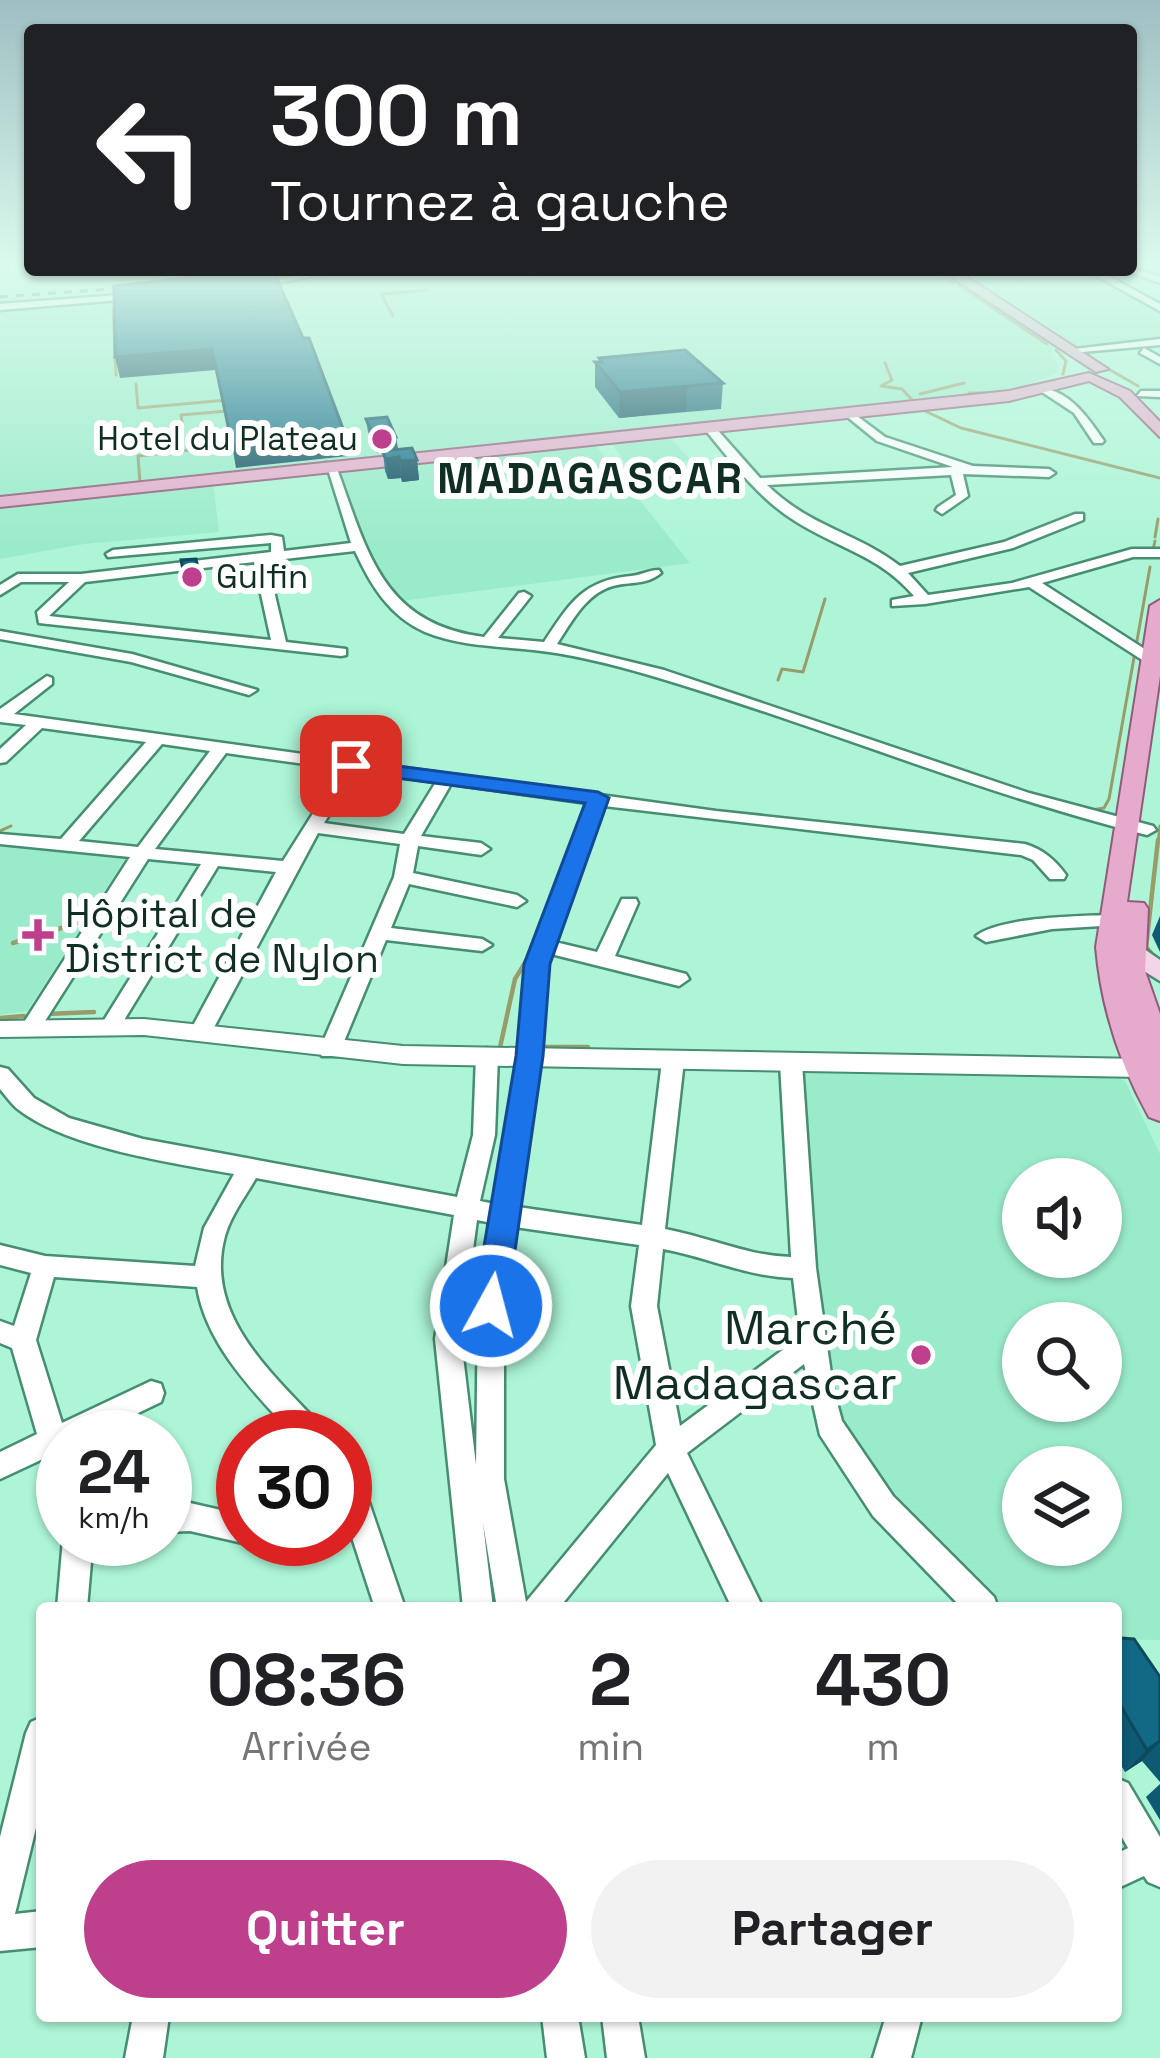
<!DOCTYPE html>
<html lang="fr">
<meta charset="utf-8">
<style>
:root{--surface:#fff;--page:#f2f2f2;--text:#202124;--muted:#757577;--accent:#be408d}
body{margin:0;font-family:"Space Grotesk",sans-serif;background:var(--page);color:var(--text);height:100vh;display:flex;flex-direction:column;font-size:45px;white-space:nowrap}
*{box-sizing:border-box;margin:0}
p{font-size:39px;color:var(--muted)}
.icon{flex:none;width:66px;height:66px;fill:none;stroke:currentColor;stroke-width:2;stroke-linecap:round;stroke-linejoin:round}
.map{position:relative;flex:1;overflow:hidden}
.sheet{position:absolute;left:36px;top:1602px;width:1086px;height:420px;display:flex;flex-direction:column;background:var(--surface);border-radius:12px;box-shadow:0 3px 9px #0004}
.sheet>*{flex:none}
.top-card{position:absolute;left:24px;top:24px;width:1113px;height:252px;border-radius:12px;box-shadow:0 3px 9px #0004;background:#202124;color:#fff;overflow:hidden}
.tools{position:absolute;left:1002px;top:1158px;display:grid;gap:24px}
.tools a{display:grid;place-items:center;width:120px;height:120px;border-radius:50%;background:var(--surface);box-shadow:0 3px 9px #0004;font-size:60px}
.speed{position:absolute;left:36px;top:1410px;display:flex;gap:24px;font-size:60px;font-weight:700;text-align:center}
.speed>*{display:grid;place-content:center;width:156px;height:156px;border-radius:50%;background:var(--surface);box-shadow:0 3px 9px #0004;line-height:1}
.speed small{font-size:30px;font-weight:400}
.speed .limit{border:18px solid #d22;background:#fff;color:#111}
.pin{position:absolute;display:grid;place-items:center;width:102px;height:102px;color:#fff;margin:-51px;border-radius:24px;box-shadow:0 6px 18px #0006}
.me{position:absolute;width:132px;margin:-66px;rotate:7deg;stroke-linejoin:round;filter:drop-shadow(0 0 9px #0008)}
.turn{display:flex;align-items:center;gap:42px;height:252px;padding:0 48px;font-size:54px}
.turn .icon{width:156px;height:156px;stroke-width:2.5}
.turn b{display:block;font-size:84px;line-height:102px}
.eta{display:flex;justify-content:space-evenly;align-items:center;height:204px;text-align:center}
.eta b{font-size:72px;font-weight:700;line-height:84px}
.action{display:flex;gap:24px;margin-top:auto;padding:24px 48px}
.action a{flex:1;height:138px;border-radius:72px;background:var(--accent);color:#fff;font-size:48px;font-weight:700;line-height:138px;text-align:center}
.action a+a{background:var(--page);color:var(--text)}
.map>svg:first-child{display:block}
.built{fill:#9aebca;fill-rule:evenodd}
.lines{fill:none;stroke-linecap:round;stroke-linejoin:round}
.stream-far1{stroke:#969d6a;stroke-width:3}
.stream{stroke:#969d6a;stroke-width:4.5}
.minor-casing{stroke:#468d72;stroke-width:5}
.tertiary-casing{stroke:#468d72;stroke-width:4}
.secondary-casing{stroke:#468d72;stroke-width:5}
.primary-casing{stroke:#905b7a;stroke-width:4}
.minor{fill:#fff;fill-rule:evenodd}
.tertiary{fill:#fff;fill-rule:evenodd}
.secondary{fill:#f2d5e6;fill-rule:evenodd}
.primary{fill:#e6abcc;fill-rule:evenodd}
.rail{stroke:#446f5d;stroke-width:3;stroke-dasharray:8 8;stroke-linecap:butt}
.wall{fill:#0f5a73}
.shaded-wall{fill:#0c4a5e}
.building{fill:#116986;stroke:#0c4a5e;stroke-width:3}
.route{fill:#1a73e8;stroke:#114b97;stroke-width:3}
.poi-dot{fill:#be408d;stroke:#fff;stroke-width:4.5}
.labels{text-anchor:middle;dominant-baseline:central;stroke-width:12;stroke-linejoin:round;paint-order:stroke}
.far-poi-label{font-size:33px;fill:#102e22;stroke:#fff;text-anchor:end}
.poi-label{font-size:39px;fill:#102e22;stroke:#fff;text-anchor:start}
.far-district-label{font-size:42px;font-weight:bold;letter-spacing:3px;fill:#102e22;stroke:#fff}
.near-poi-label{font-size:48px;fill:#102e22;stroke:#fff;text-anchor:end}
</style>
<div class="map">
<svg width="1160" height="2058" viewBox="0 0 1160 2058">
<rect width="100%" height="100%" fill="#adf5d6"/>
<g class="built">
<polygon points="364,270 1080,270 1160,313 1160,342 1074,350 1056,345 1051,353 1058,364 1057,373 1017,389 589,437 690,563 393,602 361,540 332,461 212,473 219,532 84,544 0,559 0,310 255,288"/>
<polygon points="670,438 691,460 629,468 612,444"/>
<polygon points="0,845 125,859 27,1011 0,1015"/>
<path d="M798,1070L1111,1075L1125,1081L1160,1154V1640L1116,1639V1608H992L848,1451L822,1381ZM1023,1179H1101V1257H1023ZM1023,1323H1101V1401H1023ZM1023,1467H1101V1545H1023Z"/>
</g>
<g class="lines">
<g class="stream-far1">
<polyline points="935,270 953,283"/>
<polyline points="325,274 348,270"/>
<polyline points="530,276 611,270"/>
<polyline points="273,279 297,276"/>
<polyline points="958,285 1047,344"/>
<polyline points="113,310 115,346"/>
<polyline points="393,316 381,294 428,290"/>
<polyline points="1056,350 1066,361 1063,374"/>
<polyline points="115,357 116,375"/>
<polyline points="885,363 892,380 881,386 902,389 913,401"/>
<polyline points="1098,363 1138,386"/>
<polyline points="136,384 138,408 227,400"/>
<polyline points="969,393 991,393"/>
<polyline points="920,394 964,383"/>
<polyline points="923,410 961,428 1160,478"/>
<polyline points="182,422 181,415 227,411"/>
<polyline points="140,483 138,456 225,446"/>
<polyline points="1155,537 1158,519"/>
<polyline points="1146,557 1152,554 1155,541"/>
<polyline points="778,680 782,669 803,672 825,599"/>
<polyline points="1092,810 1104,808 1109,799 1150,567"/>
<polyline points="0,831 11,826"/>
<polyline points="0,833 30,837"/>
<polyline points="1158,843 1160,826"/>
</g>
<g class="stream">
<polyline points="1158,840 1146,947 1160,964"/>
<polyline points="13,943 84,921"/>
<polyline points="46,1014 94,1012"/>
<polyline points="0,1018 24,1016"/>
<polyline points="539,1047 588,1047"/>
<polyline points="499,1052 515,979 533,950"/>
</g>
<defs>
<g id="minor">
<polygon points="1131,267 1160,277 1160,283 1128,272"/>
<polygon points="326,270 346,270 252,288 248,285"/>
<polygon points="1086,270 1097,270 1160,304 1160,311"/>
<polygon points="146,293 143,298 0,310 0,304"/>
<polygon points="1160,339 1160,345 1071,353 1066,350"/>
<polygon points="1144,348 1160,357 1160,364 1140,353"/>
<path d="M1042,388C1071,392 1088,418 1104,441L1102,443H1094L1074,413L1042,392Z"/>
<polygon points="1141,391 1160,391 1160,397 1137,396"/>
<path d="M849,410L885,437L973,466L1049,469L1055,473L1049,477L963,474L968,496L942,514L936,510L938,507L956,495L951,475L767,485C811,528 856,532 900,566L1004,542L1075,514H1083V520L1013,548L908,573L928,595L1012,583L1132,549H1160V557H1133L1042,583L1157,657V663H1147L1029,587L925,604L892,606V600L914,596C879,555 839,549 795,521C758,498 731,461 703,427L713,425L760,478L953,467L877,441L845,415L843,413Z"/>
<path d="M326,463L336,466C367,550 381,624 484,637L519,593L524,592L531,596L498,638L544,642C569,604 583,580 631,576C642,575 648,570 659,570L661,573C645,586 631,581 613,586C586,593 571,623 557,644L664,670L1029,793L1153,826L1156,830L1147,835C977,793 817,724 649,675C611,664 572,654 533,650C497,646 459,646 425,632C389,616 370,584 355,551L267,561L286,642L346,649V655L341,656L39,623L37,612L69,582H21L0,595V585L18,574H81L271,552V543L108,557L106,554L113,550L271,535L282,537L284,551L351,543ZM254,562L271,640L49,616L85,582Z"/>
<polygon points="0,631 132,654 257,690 249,695 131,662 0,639"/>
<path d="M47,676L52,678V684L14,714L716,811L1025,844C1044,850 1055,860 1066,875L1064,879H1050L1033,860L1021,855L604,806L555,942L597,952L622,899H636L638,903L615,956L686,974L689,979L679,986L551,954L547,964L541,1056L518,1207L642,1225L662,1061L673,1053L684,1061L665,1229C708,1237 748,1256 791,1257L780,1063L791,1055L799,1057L802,1063L816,1268L833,1388L842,1421L893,1496L994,1597L998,1608H962L873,1516L820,1435L804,1364L687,1453L763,1608H732L668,1473L559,1608H497L483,1523L493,1608H463L435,1339L454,1215L256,1178C245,1197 231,1215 225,1236C203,1316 274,1375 323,1428L327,1437H295C256,1394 207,1347 197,1287L54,1277L36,1340L62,1423L151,1381L161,1384L164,1393L161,1402L88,1437H63V1486L53,1482L45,1458L0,1479V1452L37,1434L12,1348L0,1343V1321L14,1326L31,1273L0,1265V1245L45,1256L195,1266L204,1228L234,1174C173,1163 68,1148 19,1110C12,1105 6,1096 0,1089V1067L8,1069L34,1098L69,1118L143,1139L457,1197L473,1135L476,1056L487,1048L498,1056L495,1135L480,1201L495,1204L519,1056L527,964L587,803L451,784L421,836L481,843L490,849L481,855L418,846L413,873L517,895L526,901L517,907L409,884L391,928L482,939L492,945L482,951L386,940L338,1056H322L319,1051L394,877L400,844L318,833L211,1033L200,1040L189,1033L276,872L218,866L118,1030L111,1032L101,1025L201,864L148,859L38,1032L31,1034L21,1027L130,857L0,844V834L61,839L146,742L42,728L6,762L0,763V749L26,725L0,722V709ZM162,744L210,751L138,847L79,841ZM226,753L341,769L283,861L155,849ZM357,771L436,782L404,834L324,823ZM477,1220L492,1223L478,1306L476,1465L461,1339ZM515,1227L639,1245L631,1306L656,1445L526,1602L504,1479V1306ZM663,1249C707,1257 748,1277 793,1278L800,1337L680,1426L657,1306Z"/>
<path d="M1111,915L1121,921L1118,925L1052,929L986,942L976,936C1001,917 1078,916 1111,915Z"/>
<polygon points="345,1460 355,1464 359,1473 405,1608 375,1608 345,1516"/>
<polygon points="190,1503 243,1515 243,1539 253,1539 243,1543 190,1531 165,1532 165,1504"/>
<polygon points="63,1539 93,1539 87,1608 57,1608"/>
<polygon points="42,1717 42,1803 15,1914 42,1911 42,1947 0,1951 0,1837 26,1733 31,1722"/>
<polygon points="1116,1778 1128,1783 1160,1837 1160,1887 1148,1882 1144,1876 1116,1889 1116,1854 1128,1848 1116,1827"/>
<polygon points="133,2016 169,2016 163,2058 125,2058"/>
<polygon points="542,2016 578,2016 585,2058 547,2058"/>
<polygon points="602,2016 638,2016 645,2058 607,2058"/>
<polygon points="886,2016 922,2016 911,2058 873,2058"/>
</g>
<polygon id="tertiary" points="144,1019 403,1046 1142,1059 1151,1062 1154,1068 1151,1074 1142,1077 403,1064 144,1035 0,1037 0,1021"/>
<polygon id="secondary" points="1114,940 1140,946 1160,960 1160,981 1123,958 1105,954 1101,948 1105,942"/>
<g id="primary">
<polygon points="941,270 956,270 1108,369 1096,372"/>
<polygon points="1089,373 1130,391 1160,422 1160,437 1120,397 1089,381 1009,401 0,507 0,497 1009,391"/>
<path d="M1160,600V676L1127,902L1144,903L1148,909L1145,971L1160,1014V1121L1149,1117C1120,1065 1101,1006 1096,947L1150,606Z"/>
</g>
</defs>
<use href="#minor" class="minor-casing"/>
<use href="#tertiary" class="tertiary-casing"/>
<use href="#secondary" class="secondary-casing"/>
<use href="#primary" class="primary-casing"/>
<use href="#minor" class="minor"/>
<use href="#tertiary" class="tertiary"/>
<use href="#secondary" class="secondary"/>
<use href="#primary" class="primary"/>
<g class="rail">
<polyline points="239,277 285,270"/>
<polyline points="0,297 150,286"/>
</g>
</g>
<g class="wall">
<polygon points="599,358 723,383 721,409 619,418 595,387 595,362 599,362"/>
<polygon points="366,419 396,437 398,449 417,460 419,480 402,482 401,478 388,479 385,471 383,452 377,453 368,432"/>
<polygon points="1160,916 1160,952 1152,935"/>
<polygon points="1116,1641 1160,1677 1160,1782 1142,1761 1125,1772 1116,1757"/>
<polygon points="1160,1784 1160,1820 1146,1797"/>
</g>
<g class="shaded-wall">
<polygon points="212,349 216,370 120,378 115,357"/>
<polygon points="687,386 686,411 619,418 620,392"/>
<polygon points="345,434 348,456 236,468 232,445"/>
<polygon points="396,437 398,451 377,453 375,440"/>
<polygon points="399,457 401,478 388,479 386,459"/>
<polygon points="417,460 419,480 402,482 400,461"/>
<polygon points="198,568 201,582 186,584 183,570"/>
<polygon points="1160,1741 1142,1761 1125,1772 1147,1750"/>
</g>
<g class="building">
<polygon points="255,270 273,270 303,338 309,338 345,434 232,445 212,349 115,357 114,286"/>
<polygon points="685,350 723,383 620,392 595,362 602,362 599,358"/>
<polygon points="387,417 396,437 375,440 366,419"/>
<polygon points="412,448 417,460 400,461 399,457 386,459 382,451"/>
<polygon points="196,559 198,568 183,570 181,560"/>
<polygon points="1121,1638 1134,1639 1160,1677 1160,1741 1147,1750 1116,1698 1116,1641"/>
</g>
<linearGradient id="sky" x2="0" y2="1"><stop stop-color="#9ebec2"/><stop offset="0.48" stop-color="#dafaed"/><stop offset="1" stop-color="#dafaed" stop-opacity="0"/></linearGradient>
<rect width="1160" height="549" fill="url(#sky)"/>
<polygon class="route" points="351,760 598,792 609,798 550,964 543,1056 507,1306 503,1316 491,1320 479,1316 474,1306 516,1056 524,964 585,803 343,771 343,762"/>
<g class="poi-dot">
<circle cx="382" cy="439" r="12"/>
<circle cx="192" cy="577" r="12"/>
<path d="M32 917h12v12h12v12h-12v12h-12v-12h-12v-12h12z"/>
<circle cx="921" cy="1355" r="12"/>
</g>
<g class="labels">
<g class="far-poi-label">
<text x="358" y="439">Hotel du Plateau</text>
<text x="216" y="577" text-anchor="start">Gulfin</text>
</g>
<g class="poi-label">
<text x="65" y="913">Hôpital de<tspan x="65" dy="45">District de Nylon</tspan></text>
</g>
<g class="far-district-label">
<text x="591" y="478">MADAGASCAR</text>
</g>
<g class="near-poi-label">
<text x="897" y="1327">Marché<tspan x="897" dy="55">Madagascar</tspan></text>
</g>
</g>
</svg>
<div class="tools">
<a><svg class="icon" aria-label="sound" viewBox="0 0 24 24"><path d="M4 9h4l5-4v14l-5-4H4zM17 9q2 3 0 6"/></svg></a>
<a><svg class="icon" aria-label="search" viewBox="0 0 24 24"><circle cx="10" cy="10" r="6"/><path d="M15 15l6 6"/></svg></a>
<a><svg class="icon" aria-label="layers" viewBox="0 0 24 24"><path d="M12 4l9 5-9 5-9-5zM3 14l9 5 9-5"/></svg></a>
</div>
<div class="speed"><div>24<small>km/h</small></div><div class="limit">30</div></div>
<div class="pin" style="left:351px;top:766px;background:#d93025"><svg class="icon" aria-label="arrive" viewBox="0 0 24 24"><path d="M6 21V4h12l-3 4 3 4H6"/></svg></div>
<svg class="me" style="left:491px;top:1306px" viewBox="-20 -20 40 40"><circle r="17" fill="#1a73e8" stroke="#fff" stroke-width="3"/><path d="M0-11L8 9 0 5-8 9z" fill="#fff"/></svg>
<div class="top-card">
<div class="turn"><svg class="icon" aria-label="left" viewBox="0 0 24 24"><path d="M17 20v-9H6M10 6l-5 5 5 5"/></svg><div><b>300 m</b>Tournez à gauche</div></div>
</div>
<section class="sheet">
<div class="eta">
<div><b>08:36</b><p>Arrivée</p></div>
<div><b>2</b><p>min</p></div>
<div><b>430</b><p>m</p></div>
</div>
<div class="action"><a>Quitter</a><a>Partager</a></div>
</section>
</div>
